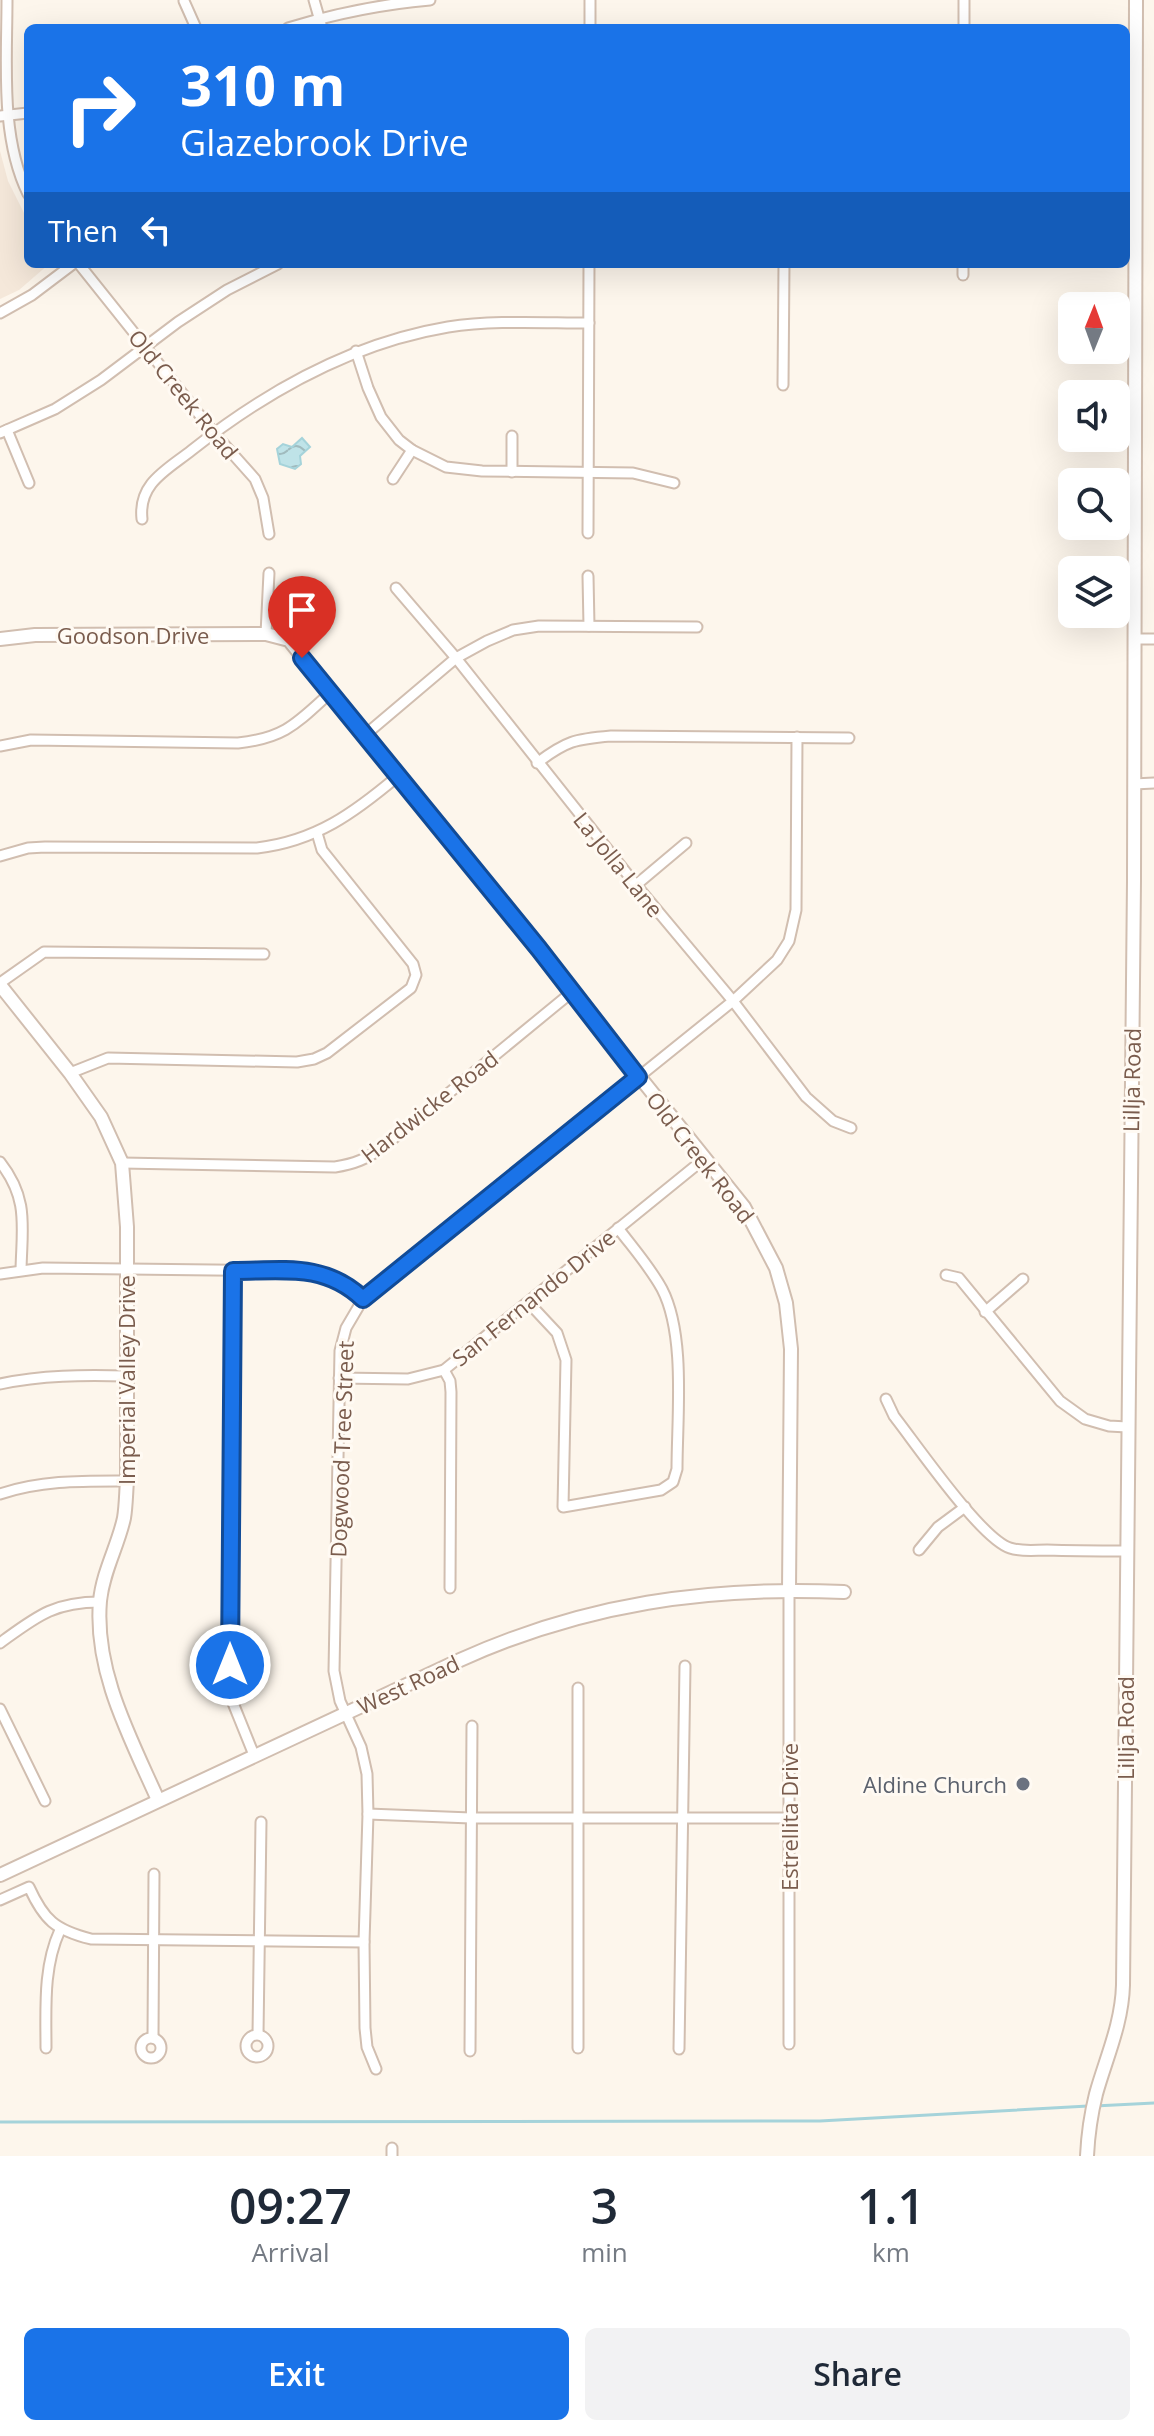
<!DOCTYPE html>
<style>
:root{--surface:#fff;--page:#f2f2f3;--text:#1f2937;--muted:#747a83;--accent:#1a73e8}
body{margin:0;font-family:"Open Sans",sans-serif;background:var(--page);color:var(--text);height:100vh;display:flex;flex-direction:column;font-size:30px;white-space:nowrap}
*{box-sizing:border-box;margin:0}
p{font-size:26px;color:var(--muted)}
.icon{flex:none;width:44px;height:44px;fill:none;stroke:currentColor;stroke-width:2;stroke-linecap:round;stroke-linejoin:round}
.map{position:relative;height:2156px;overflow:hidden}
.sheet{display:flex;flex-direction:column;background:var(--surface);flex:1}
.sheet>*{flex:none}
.banner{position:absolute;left:24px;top:24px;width:1106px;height:244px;border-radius:12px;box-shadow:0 8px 32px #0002;background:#1a73e8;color:#fff;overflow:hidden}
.needle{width:52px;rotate:1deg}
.buttons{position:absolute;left:1058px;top:292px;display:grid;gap:16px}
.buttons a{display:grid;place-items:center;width:72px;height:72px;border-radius:12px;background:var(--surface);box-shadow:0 8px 32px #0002;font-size:40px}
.pin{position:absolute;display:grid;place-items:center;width:68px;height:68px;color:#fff;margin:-82px -34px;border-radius:50% 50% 50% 0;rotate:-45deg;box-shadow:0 0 8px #0007}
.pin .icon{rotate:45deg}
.me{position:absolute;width:88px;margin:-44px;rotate:0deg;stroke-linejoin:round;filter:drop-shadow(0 0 6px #0008)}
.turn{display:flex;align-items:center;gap:28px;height:168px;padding:0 24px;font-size:36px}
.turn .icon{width:104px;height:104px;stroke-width:2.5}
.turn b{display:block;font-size:56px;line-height:68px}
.then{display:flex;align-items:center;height:76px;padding:0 24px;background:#0003;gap:16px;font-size:30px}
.eta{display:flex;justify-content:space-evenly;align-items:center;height:136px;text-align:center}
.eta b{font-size:48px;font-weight:600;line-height:56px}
.cta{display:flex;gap:16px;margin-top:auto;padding:16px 24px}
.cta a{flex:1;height:92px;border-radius:12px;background:var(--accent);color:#fff;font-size:32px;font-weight:600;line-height:92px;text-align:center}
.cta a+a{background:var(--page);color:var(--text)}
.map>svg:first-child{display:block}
.residential{fill:#f5e8da}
.water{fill:url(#water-waves);stroke:#a5d3da;stroke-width:2}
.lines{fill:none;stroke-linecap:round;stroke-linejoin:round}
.stream{stroke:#a5d3da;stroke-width:3}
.minor-casing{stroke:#d1beb0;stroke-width:13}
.tertiary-casing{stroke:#d1beb0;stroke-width:16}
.minor{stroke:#fff;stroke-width:9}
.tertiary{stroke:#fff;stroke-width:12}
.route-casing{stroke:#114b97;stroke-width:20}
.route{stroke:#1a73e8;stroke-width:14}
.worship-dot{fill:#6b7280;stroke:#fffaf3;stroke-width:3}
.labels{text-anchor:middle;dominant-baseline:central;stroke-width:6;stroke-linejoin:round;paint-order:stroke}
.street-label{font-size:22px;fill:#7a5c4d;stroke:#fffaf3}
.worship-label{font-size:22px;fill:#5b616d;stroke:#fffaf3;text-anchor:end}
</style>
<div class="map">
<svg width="1154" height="2156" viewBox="0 0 1154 2156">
<defs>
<pattern id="water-waves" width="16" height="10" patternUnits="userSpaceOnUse" patternTransform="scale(2)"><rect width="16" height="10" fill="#bfe3e8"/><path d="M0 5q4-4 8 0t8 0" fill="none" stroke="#a0bbbe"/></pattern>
</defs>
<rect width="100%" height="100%" fill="#fdf6ec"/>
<polygon class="residential" points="0,151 8,181 28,221 28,264 49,264 19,290 0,299"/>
<polygon class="water" points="302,438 310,447 300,456 301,464 295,469 280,464 277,449 283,444 292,447"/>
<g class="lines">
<g class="stream">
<polyline points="1095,2106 1154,2103"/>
<polyline points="0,2122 820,2121 1088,2106"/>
</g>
<defs>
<g id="minor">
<path d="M7,0C7,63 0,137 28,194"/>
<polyline points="314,0 322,28"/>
<polyline points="184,1 196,28"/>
<path d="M288,28C334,14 383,4 430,0"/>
<polyline points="590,28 590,0"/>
<polyline points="964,28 964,0"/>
<polyline points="0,116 28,113"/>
<polyline points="79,264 214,433 255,479 263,498 269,534"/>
<polyline points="963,275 963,264"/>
<polyline points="0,313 32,295 73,264"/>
<polyline points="356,351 368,388 381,417 399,440 412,450 446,467 482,471 633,473 674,483"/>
<polyline points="783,385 784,264"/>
<polyline points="7,430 29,483"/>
<polyline points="0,433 55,409 101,380 178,322 227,290 278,264"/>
<polyline points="512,436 512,472"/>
<polyline points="393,479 412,450"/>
<path d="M142,519C138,483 167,470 192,450C268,390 352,343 448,327C494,320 543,323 589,323"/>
<polyline points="588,533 589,264"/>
<polyline points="588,576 589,626"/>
<polyline points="396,588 456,658 636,885 733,1001 806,1097 833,1121 851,1128"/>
<polyline points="266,634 269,573"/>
<polyline points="1135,639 1154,639"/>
<polyline points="365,735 456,658 487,641 513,630 539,626 697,627"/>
<path d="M0,746L31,740L238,743C285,738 297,723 330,693"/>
<path d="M537,763C566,741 575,739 611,736L849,738"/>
<polyline points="1134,784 1154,783"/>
<path d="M0,856L28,848L45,847L257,848C316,841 354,813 398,776"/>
<polyline points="636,885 686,843"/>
<polyline points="0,983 44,952 264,954"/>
<polyline points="70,1073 108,1058 297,1062 314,1059 327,1053 411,988 416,975 413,964 322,850 317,833"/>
<path d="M0,1162C29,1199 22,1226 21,1270"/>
<path d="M122,1163L335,1167C354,1164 367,1159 383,1147L572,992"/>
<polyline points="233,1271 230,1684 233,1703 254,1755"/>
<path d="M0,1274L43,1268L304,1271C328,1276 345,1282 363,1299"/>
<polyline points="946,1275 959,1278 1060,1401 1085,1419 1109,1426 1127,1427"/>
<path d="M528,1302L557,1333L566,1360L563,1507L661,1490L673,1482L677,1469C677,1417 686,1335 662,1289C650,1267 633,1248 618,1228"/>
<polyline points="985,1312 1023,1279"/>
<polyline points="444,1370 450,1381 451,1392 450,1588"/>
<polyline points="339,1378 408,1379 444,1370 704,1159"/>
<path d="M0,1384C42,1375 83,1375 126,1376"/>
<path d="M886,1399L894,1416C916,1444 981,1539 1010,1548C1022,1552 1035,1550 1047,1550C1074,1551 1100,1551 1127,1551"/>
<path d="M0,1494C42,1480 83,1481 127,1481"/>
<polyline points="919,1550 938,1527 965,1507"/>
<polyline points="789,1590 789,2044"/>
<path d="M0,1643C36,1617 53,1602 100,1602"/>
<polyline points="578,1688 578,2048"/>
<polyline points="0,1709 45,1801"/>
<polyline points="368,1814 471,1818 788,1818"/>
<path d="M0,1900L29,1887C44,1920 55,1930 91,1939L364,1942"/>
<polyline points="258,2034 261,1822"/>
<circle cx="257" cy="2046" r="11"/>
<polyline points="153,2038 154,1874"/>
<circle cx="151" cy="2048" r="10"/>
<path d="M46,2048C46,2008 43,1967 60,1930"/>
<polyline points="679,2049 685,1666"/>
<polyline points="470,2051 472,1726"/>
<polyline points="376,2069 367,2047 365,2028 364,1942 368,1814 367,1774 361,1747 340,1701 334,1671 340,1351 346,1328 363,1299 733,1001 777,960 789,941 796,910 797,737"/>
<polyline points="392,2148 392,2156"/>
</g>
<g id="tertiary">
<polyline points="0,639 35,635 266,634 289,640 744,1207 776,1268 786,1303 791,1349 789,1590"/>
<path d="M0,985L70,1073L101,1117L122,1163L127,1227V1481C126,1493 126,1506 124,1518C118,1546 103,1571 100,1601C94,1671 130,1737 158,1800"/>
<path d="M0,1875L460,1660C584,1604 708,1586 844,1592"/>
<path d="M1087,2156C1088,2135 1091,2114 1096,2094C1106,2058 1122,2024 1123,1985L1134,881L1136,0"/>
</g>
</defs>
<use href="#minor" class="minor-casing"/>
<use href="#tertiary" class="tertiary-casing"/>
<use href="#minor" class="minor"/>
<use href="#tertiary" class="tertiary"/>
</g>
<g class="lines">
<defs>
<path id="route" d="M230,1665L233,1271C282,1271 324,1262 363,1299L638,1077L539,949L302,658"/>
</defs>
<use href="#route" class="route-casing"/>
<use href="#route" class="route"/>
</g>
<circle class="worship-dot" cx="1023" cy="1784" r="8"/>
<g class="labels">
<g class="street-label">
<text transform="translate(184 394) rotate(51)">Old Creek Road</text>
<text x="133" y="635">Goodson Drive</text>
<text transform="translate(619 864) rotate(51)">La Jolla Lane</text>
<text transform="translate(1131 1080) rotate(-89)">Lillja Road</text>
<text transform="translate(429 1106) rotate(-38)">Hardwicke Road</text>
<text transform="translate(701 1157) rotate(52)">Old Creek Road</text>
<text transform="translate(533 1297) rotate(-39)">San Fernando Drive</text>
<text transform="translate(126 1380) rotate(-90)">Imperial Valley Drive</text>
<text transform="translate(341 1449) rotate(-88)">Dogwood Tree Street</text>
<text transform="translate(408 1684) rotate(-25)">West Road</text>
<text transform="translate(1125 1728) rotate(-90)">Lillja Road</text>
<text transform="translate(789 1817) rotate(-90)">Estrellita Drive</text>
</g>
<g class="worship-label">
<text x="1007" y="1784">Aldine Church</text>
</g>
</g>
</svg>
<div class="buttons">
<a><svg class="needle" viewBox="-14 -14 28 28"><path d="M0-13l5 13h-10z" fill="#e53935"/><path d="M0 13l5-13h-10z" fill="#747a83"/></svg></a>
<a><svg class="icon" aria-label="sound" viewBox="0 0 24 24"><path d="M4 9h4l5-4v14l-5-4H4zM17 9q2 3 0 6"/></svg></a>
<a><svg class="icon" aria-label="search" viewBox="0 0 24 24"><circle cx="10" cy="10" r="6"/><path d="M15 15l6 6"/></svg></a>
<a><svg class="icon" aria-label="layers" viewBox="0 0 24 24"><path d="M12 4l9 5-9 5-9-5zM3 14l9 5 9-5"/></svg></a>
</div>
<div class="pin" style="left:302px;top:658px;background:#d93025"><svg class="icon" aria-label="arrive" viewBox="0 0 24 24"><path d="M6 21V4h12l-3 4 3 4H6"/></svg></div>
<svg class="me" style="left:230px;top:1665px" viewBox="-20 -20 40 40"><circle r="17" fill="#1a73e8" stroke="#fff" stroke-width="3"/><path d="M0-11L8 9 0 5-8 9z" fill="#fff"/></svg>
<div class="banner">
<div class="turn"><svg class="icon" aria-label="right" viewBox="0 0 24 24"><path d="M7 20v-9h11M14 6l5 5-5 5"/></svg><div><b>310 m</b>Glazebrook Drive</div></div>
<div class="then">Then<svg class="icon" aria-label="left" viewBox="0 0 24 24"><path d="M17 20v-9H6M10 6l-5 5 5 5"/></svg></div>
</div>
</div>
<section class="sheet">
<div class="eta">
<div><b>09:27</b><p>Arrival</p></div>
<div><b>3</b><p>min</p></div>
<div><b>1.1</b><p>km</p></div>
</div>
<div class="cta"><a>Exit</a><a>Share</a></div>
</section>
